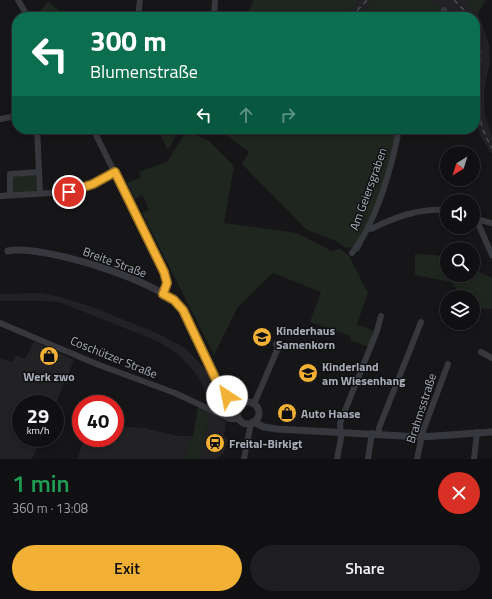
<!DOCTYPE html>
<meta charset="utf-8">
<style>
:root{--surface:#101012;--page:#1e1e20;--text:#f1f3f6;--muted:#9c9d9f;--line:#303032;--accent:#f2b134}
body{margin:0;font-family:"Titillium Web",sans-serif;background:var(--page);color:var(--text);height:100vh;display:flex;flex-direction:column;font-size:15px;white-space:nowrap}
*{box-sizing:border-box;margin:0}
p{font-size:13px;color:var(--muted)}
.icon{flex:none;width:22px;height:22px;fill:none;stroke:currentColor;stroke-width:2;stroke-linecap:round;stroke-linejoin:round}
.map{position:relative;height:459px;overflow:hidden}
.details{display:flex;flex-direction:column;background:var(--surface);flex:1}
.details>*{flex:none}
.guide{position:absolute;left:12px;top:12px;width:468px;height:122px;border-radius:16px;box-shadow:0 2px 6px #0003,0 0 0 1px var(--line);background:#0b6e4f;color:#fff;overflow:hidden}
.needle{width:26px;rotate:218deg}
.tools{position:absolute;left:440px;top:146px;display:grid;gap:8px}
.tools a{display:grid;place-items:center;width:40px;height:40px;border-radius:50%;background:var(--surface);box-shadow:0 2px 6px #0003,0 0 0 1px var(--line);font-size:20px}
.speed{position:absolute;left:12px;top:395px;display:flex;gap:8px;font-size:20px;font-weight:700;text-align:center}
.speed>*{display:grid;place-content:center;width:52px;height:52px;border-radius:50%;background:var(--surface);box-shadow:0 2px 6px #0003,0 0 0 1px var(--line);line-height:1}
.speed small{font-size:10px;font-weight:400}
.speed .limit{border:6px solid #d22;background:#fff;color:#111}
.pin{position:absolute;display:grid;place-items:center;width:34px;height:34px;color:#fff;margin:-17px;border:2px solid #fff;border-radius:50%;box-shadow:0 1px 4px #0007}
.me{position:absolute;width:44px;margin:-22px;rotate:326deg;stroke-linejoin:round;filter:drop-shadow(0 0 3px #0008)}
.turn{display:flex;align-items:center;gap:14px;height:84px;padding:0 12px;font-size:18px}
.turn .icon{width:52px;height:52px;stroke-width:2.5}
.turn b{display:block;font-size:28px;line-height:34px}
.lanes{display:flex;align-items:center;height:38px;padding:0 12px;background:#0003;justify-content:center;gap:20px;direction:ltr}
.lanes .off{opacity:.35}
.round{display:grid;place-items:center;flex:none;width:42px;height:42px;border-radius:21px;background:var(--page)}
.headline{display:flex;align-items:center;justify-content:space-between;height:68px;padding:0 12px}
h1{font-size:24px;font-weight:600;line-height:30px;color:#1e9e55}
.button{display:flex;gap:8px;margin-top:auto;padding:8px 12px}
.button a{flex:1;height:46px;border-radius:24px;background:var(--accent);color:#111;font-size:16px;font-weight:600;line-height:46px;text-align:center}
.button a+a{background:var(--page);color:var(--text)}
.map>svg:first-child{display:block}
.built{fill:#222225}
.green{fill:#1e261f}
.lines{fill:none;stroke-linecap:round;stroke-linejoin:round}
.stream{stroke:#2c353c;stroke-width:1.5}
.minor{stroke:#37383d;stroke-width:6}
.tertiary{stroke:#37383d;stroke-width:7}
.rail{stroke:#4a4c52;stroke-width:1.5;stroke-dasharray:5 4;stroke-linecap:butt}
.route-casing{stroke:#9d7322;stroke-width:10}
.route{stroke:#f2b134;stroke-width:7}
.labels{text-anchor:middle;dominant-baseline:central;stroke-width:3;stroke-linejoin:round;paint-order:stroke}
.street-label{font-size:12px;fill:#a8adb8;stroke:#111113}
.poi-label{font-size:12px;font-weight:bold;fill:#a8adb8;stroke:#111113;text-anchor:start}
</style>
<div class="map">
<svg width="492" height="459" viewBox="0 0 492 459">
<rect width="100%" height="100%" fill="#161618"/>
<g class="built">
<polygon points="359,0 375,0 358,17 345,17"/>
<polygon points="427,0 465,0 478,14 483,26 489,45 490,61 484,93 485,115 492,136 492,154 482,139 476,122 475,93 479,60 475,38 475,17 455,17"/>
<polygon points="42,293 61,297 95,308 159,334 185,348 210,374 220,401 221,419 226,422 224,437 228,439 223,454 215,459 199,459 201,455 208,425 208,402 203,385 193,370 178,354 157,341 59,302 43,301 0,301 0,294"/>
<polygon points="34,341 74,360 55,405 21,404 21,438 41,438 32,459 0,459 0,358 12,362 16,355 25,359"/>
<polygon points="115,426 144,428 178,436 193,436 184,459 77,459 85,438 115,438"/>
</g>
<g class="green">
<polygon points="254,0 359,0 345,17 246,17"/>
<polygon points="375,0 427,0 443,9 439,17 358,17"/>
<polygon points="465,0 486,0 478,14"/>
<polygon points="48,2 65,15 60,17 35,17"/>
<polygon points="157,129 180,129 168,150"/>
<path d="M223,129H396C390,169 375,211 355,246L346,248L338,242L307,230L242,164L249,152L222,132Z"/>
<polygon points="191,133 209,141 234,166 224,223 297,233 332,251 340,249 349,256 368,293 357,324 374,331 368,347 350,340 351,336 310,322 321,292 273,273 238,307 214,355 142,213 149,210 142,195 135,199 127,183 141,177 139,172 168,161 183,136"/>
<polygon points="34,175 36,177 37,189 35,191 15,193 12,191 12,178 14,176"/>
<polygon points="415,254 437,255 447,258 447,275 473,275 473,269 492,278 492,309 474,308 473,297 464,297 451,282 415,275"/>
<polygon points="198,407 208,412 208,425 201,456 199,459 184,459 193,436"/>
</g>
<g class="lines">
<polyline class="stream" points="358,251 362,244"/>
<g class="minor">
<polyline points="18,0 28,17"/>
<polyline points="72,17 80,17"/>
<polyline points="138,17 140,0"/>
<polyline points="214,17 215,0"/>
<polyline points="441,17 444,10"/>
<polyline points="0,119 17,116"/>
<polyline points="37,129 40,193"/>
<polyline points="93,129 164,272 167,283 163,294"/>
<polyline points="10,195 10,174 39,172"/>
<polyline points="0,196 69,192 93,184 115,172"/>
<polyline points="473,218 477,221 480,220 492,223"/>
<polyline points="477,221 492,255"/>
<path d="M368,228L371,229C395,217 419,208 447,210"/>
<path d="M352,253C376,223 392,167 399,129"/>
<polyline points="0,323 99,365 175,393 230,419 239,419"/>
<polyline points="481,352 492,358"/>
<polyline points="254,404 278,348 276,344"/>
<polyline points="224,414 238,412"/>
<polyline points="379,434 379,428 421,322"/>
<polyline points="244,459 251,423"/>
<polyline points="337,459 341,438 340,423 377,331 381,316"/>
<polyline points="368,459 372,433"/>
<polyline points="417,459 423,431 448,364"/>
<polyline points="474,459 477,432"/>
</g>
<g class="tertiary">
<path d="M8,251C41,244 162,281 182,309C204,341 209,384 238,409"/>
<circle cx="248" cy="413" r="11"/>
<polyline points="253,422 264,427 277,429 421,437 492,432"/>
</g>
<g class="rail">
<polyline points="454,0 471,17"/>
<polyline points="351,17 367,0"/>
<path d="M475,23C492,68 463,101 492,148"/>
</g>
</g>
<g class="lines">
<defs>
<polyline id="route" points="69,192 93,184 115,172 164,272 167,283 163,294 174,300 183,310 219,386 227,396"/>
</defs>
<use href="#route" class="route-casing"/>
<use href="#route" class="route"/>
</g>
<defs>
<symbol id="school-disc" viewBox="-11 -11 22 22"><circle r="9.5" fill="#f2b134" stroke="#111113"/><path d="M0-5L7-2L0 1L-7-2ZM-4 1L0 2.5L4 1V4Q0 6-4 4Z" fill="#111"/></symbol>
<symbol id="shop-disc" viewBox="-11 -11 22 22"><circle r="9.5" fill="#f2b134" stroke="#111113"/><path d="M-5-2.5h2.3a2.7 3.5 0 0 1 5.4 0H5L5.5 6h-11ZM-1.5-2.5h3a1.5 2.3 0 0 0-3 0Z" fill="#111"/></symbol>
<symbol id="station-disc" viewBox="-11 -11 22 22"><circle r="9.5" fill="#f2b134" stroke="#111113"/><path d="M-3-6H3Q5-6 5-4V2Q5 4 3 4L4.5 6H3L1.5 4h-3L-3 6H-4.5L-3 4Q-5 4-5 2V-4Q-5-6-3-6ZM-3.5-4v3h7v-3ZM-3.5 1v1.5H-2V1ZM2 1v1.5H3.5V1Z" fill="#111"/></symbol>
</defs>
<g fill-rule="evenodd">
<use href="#school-disc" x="251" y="326" width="22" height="22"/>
<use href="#shop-disc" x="38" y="345" width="22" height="22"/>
<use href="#school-disc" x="297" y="362" width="22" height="22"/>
<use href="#shop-disc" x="276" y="402" width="22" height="22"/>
<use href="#station-disc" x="204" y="432" width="22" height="22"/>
</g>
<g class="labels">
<g class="street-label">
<text transform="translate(368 189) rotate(-70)">Am Geiersgraben</text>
<text transform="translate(115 262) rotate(20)">Breite Straße</text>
<text transform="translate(114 357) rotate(22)">Coschützer Straße</text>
<text transform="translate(421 408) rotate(-72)">Brahmsstraße</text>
</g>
<g class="poi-label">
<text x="276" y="330">Kinderhaus<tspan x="276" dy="14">Samenkorn</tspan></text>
<text x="322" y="366">Kinderland<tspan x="322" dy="14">am Wiesenhang</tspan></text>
<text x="49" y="376" text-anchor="middle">Werk zwo</text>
<text x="301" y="413">Auto Haase</text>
<text x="229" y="443">Freital-Birkigt</text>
</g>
</g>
</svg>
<div class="tools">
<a><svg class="needle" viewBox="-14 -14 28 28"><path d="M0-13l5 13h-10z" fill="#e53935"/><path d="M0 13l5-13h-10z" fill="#9c9d9f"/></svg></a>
<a><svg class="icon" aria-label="sound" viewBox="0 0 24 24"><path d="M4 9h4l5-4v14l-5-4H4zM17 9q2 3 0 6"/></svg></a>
<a><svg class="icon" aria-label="search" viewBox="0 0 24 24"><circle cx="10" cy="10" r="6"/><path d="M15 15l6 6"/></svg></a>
<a><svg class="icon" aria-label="layers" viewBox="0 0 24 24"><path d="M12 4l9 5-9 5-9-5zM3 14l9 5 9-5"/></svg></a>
</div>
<div class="speed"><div>29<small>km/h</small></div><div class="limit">40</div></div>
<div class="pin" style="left:69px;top:192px;background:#d93025"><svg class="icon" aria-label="arrive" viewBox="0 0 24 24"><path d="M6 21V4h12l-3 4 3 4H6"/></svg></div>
<svg class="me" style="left:227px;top:396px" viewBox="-20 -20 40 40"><circle r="19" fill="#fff"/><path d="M0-13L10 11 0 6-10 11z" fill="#f2b134"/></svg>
<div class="guide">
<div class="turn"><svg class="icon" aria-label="left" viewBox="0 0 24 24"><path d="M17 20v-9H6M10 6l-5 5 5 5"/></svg><div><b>300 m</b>Blumenstraße</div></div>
<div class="lanes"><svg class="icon" aria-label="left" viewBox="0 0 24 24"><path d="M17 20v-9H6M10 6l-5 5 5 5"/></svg><svg class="icon off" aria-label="ahead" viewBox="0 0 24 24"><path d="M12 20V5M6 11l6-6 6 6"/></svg><svg class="icon off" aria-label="right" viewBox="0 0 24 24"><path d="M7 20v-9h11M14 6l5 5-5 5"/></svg></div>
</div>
</div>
<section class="details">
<div class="headline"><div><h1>1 min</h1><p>360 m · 13:08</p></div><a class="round" style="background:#d93025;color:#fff"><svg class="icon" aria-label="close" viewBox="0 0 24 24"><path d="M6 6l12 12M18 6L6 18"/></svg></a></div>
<div class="button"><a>Exit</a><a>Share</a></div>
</section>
